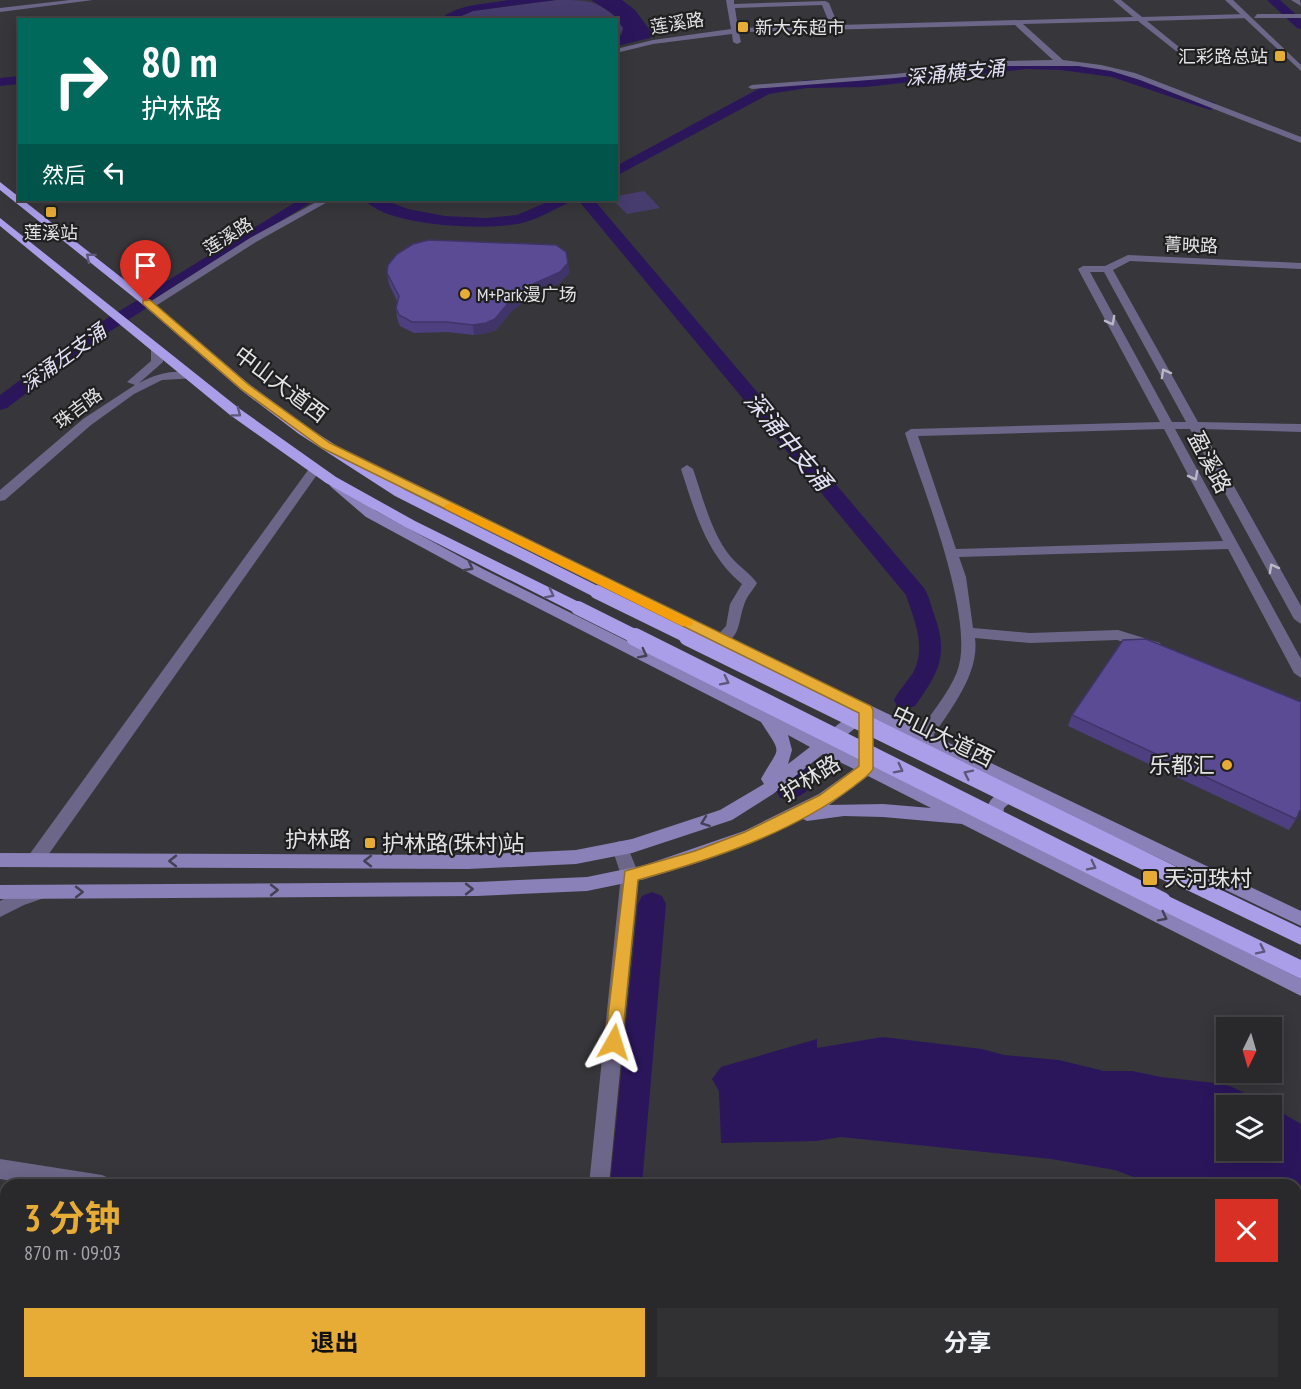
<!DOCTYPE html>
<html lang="zh">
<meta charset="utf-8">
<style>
:root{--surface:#29292c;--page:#313134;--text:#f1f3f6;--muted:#a5a6a9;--line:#454548;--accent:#e6ac36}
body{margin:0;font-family:"PT Sans Narrow","Noto Sans SC",sans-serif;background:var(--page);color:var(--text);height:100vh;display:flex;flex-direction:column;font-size:22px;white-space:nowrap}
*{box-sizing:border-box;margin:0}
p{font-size:20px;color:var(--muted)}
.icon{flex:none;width:33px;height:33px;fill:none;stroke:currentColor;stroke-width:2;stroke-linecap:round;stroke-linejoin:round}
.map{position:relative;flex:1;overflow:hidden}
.side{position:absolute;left:0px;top:1179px;width:1302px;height:210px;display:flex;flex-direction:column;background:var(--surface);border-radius:18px 18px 0 0;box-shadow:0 3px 15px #0003,0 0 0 2px var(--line)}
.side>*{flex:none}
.hud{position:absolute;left:18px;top:18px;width:600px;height:183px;border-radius:0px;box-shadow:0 3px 15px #0003,0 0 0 2px var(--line);background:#00695c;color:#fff;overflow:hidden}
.needle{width:39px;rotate:185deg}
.controls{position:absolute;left:1216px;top:1017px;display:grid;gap:12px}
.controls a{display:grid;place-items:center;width:66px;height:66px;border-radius:0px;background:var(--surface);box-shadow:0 3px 15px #0003,0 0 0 2px var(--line);font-size:30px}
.pin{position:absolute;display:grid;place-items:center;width:51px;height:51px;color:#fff;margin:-62px -26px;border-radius:50% 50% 50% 0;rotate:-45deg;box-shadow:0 0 6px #0007}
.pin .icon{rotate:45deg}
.me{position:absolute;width:66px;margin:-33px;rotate:6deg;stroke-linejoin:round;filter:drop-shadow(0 0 4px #0008)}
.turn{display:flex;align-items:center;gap:21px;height:126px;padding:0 24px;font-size:27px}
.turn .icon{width:78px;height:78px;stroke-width:2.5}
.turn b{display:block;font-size:42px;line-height:51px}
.then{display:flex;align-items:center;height:57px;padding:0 24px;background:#0003;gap:12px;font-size:22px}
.round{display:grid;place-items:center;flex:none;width:63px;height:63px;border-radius:0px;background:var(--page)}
.headline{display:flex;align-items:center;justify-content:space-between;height:102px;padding:0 24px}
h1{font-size:36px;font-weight:700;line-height:45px;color:var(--accent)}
.cta{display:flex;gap:12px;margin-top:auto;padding:12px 24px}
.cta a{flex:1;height:69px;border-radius:0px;background:var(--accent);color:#111;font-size:24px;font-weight:700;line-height:69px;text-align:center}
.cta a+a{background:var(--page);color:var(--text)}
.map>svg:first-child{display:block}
.green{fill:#463d6e}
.water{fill:#2b165c}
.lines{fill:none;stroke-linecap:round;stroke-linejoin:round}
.river{fill:#2b165c;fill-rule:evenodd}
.minor{fill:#6c6789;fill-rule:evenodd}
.tertiary{fill:#6c6789;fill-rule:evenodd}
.secondary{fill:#8981b7;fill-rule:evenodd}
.trunk{fill:#aa9ee9;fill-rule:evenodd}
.trunk-bridge-far1{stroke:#aa9ee9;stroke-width:14}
.trunk-bridge{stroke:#aa9ee9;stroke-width:18}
.wall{fill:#4e4080}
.shaded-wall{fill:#403468}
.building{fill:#5b4b95;stroke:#403468;stroke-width:1.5}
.oneway{stroke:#5e587a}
.oneway2{stroke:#b9b8c5}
.oneway3{stroke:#444155}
.route{fill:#e6ac36;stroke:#967023;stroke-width:1.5}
.slow{fill:#f59e0b}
.poi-dot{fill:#e6ac36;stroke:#1f1f20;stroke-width:2}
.labels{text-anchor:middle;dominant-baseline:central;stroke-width:4.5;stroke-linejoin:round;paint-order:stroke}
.far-street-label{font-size:18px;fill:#e3e3e5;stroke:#1f1f20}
.far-poi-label{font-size:18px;fill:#e3e3e5;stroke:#1f1f20;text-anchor:start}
.far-water-label{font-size:20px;font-style:italic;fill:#e3e1f6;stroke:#1f1f20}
.street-label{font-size:22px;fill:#e3e3e5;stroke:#1f1f20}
.poi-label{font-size:22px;fill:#e3e3e5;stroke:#1f1f20;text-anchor:start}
.water-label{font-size:24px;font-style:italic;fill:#e3e1f6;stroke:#1f1f20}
</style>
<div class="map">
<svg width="1301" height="1389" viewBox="0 0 1301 1389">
<rect width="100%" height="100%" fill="#37373b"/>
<g class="green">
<path d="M556,0C589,0 603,0 624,28L617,38L616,20H454L473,11Z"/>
<polygon points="644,191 660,208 627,214 613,200 616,200 617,196"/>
</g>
<g class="water">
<path d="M508,0H556L473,11L454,19H441C457,4 487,4 508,0Z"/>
<polygon points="591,0 622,0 635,10 652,33 650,38 617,46 617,38 622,34 623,28 613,14"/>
<polygon points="299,200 315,200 167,291 159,286"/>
<polygon points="883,1037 982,1049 1004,1055 1059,1060 1104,1071 1132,1071 1161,1077 1215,1083 1230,1086 1269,1105 1227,1106 1227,1150 1272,1150 1272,1107 1301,1124 1301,1227 1296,1226 1296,1185 1155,1185 1115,1170 1051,1159 841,1137 816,1141 721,1143 719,1091 712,1079 721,1067 817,1039 817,1048"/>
</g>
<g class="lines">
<g class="river">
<polygon points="1267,0 1280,0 1301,19 1301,29 1297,28"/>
<polygon points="1026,61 1061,62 1114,69 1215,103 1217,106 1210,110 1112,77 1061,70 1026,69 866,87 807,88 769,94 616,176 616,166 760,88 807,80 866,79"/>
<polygon points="20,76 20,84 0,86 0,78"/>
<path d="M365,200H384L408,209L445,216L486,218L517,215L552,200H571L568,203C553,210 538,219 522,223C490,231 387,227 365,200Z"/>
<path d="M578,200H594L924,588C929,596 931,605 934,614C949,656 939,672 915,706L906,709L897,706L894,700C899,690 907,682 913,673C927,647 914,620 906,595Z"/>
<polygon points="191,268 199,273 197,276 98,339 7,408 0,410 0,395 86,331"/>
<path d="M805,767L814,770L818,777C810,791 796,803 780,798L776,791C782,780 793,771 805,767Z"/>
<polygon points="652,892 662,896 666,904 642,1185 610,1185 638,904 642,896"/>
<rect x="611" y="1383" width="36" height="6"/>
</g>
<g class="minor">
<polygon points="70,0 93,0 0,12 0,8"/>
<path d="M726,0H734V4L825,1L829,3L838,25L1133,17L1113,0H1121L1142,17L1246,14L1249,18L1147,21L1179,47V51H1176L1138,21L1023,24L1063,60L1101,65L1135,73L1301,137V143L1140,80L1111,71L1078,66H1008L895,78L752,89L748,87L752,85L895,74L1008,61L1053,60L1015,25L743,32L739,33L741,42L737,44L733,42L732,34L653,44L616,53V49L653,40L731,29ZM822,5L830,25L738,28L735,8Z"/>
<polygon points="1257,14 1301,14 1301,18 1254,18"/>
<polygon points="320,200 331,200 256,242 154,307 146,307 145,305 250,238"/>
<path d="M1128,255L1301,263V269L1130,261L1113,270L1198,422L1301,424V432L1202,429L1301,606V624L1294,619L1190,429H1175L1301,659V678L1294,673L1228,549L959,557L966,577L973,628L1030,633L1118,630L1160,643L1162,647L1155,652L1117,640L1030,643L975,638C980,675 948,712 929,742H919L916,738C928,716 948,695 957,672C977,621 922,486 905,433L911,429L1160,422L1078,269L1083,266H1105ZM1090,272H1104L1186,422H1172ZM1164,429L1223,541L956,549L918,436Z"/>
<polygon points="315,465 321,469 41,865 35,867 29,865 27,860 29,855 311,466"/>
<path d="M687,465L693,469C703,498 711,532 730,556C738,566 750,573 757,583C753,590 746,597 744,605C738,621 741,639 720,645L713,640L726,626L730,604L742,584C706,554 695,512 681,469Z"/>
<polygon points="620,841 626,843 639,875 609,1185 589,1185 621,875 612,848 614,843"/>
<polygon points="38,886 44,888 47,893 44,898 24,905 0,917 0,901 13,894"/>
<polygon points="0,1159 102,1175 109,1178 112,1185 37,1185 0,1179"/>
<polygon points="593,1383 615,1383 616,1389 594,1389"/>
</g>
<g class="tertiary">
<polygon points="1225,0 1233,0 1301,65 1301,71"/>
<polygon points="1291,0 1300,0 1301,6"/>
<path d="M157,346L163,349V362L139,383C158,373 175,369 196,374V378L162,380L134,394L91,425L5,500L0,501V490L83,419L135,385L127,382L151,361V349Z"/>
</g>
<path class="secondary" d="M348,453L725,636L1301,911V926L1025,794L1023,797L1011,802L1004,808L1003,814L1008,827L1006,831L1301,979V996L962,824L883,817L844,816L807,821L801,818L756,841L703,861L645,879L587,891L477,896L0,899V885L477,882L587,877L645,865L744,831L819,794L854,769L823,754L773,794L732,820L632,853L576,864L468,869L0,867V853L468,855L576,850L632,839L720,810L764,784L761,779C780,744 783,757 761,722L473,575L366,517L331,487L329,484L331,481H339L376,511L483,569L821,738L855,711L344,460L342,457L344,454ZM868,718L1013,788C994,794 982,801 990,823L834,745ZM788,735L810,747L788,764L792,750ZM868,776L931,808L883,804L829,805Z"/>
<g class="trunk">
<polygon points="0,182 150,300 249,384 309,428 405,490 602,588 605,592 602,596 592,596 395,496 299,434 241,390 142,304 0,190"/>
<polygon points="0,218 240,409 336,477 415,521 583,604 586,608 583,612 573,612 405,527 326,483 230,415 0,226"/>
<polygon points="1171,866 1301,928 1301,945 1164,879 1162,874 1164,869"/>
<polygon points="1162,893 1301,960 1301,979 1155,907 1152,901 1155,895"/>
</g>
<g class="trunk-bridge-far1">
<polyline points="597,592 691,638"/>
<polyline points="578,608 638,638"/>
</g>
<g class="trunk-bridge">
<polyline points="635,637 1162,901"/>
<polyline points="688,637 1171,874"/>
</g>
</g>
<g class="wall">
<polygon points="568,263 569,273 560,283 530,296 511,312 496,330 487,333 474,335 447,332 414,333 400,326 397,318 396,308 397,301 389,284 387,273"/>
<polygon points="1072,715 1296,819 1289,830 1068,726"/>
</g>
<polygon class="shaded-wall" points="568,263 569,273 560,283 530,296 511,312 496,330 487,333 474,335 473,325 510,301 529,286"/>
<g class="building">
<polygon points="429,240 556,245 566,252 568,263 560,272 529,286 510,301 495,319 486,323 473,325 446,322 412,322 399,315 396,308 399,296 387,273 388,265 397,254 413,244"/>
<polygon points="1146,639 1301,702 1301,808 1296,819 1072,715 1123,640"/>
</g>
<defs><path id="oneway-chevron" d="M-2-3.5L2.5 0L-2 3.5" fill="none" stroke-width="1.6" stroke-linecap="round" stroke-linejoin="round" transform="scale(1.5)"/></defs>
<g class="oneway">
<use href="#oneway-chevron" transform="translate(90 257) rotate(-140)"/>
<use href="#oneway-chevron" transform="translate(237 413) rotate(37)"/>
<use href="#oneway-chevron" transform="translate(550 594) rotate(27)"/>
<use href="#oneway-chevron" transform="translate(725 681) rotate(27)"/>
<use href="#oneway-chevron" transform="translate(899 769) rotate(27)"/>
<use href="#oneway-chevron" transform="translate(968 774) rotate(-154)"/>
<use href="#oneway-chevron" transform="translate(1092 866) rotate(27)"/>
<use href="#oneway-chevron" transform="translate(1261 950) rotate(26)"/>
</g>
<g class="oneway2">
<use href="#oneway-chevron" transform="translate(1111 321) rotate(62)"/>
<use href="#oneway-chevron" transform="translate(1165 373) rotate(-119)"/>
<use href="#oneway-chevron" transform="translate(1194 476) rotate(62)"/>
<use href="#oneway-chevron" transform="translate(1273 568) rotate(-119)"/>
</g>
<g class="oneway3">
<use href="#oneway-chevron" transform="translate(469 567) rotate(28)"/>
<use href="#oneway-chevron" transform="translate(643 654) rotate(27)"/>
<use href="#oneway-chevron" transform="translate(705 822) rotate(160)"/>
<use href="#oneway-chevron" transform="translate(173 861) rotate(-180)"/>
<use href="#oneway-chevron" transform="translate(368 861) rotate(-180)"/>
<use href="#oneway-chevron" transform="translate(469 889)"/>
<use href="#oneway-chevron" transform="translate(274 890)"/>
<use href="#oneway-chevron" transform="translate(79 892)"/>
<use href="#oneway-chevron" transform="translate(1163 917) rotate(27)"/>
</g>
<path class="route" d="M143,300H150L249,385L330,443L871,706L873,710V769C869,776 860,781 853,787C790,834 713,859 638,880L622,1042L620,1048L614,1050L608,1048L605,1042L625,871L695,851L745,832L820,795L859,766V713L322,448L241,389L143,304Z"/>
<polygon class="slow" points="450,503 691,620 693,623 691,626 682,626 446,509 444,506"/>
<g class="poi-dot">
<rect x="737" y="21" width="12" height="12" rx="3"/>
<rect x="1274" y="50" width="12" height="12" rx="3"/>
<rect x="45" y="206" width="12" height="12" rx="3"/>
<circle cx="465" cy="294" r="6"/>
<circle cx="1227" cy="765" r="6"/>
<rect x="364" y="837" width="12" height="12" rx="3"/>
<rect x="1142" y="870" width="16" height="16" rx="3"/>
</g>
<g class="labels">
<g class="far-street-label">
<text transform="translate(677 23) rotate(-9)">莲溪路</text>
<text transform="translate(228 236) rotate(-32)">莲溪路</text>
<text transform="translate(1191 245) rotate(2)">菁映路</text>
<text transform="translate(78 408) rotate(-37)">珠吉路</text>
</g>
<g class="far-poi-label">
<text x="755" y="27">新大东超市</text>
<text x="1268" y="56" text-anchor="end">汇彩路总站</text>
<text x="51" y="232" text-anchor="middle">莲溪站</text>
<text x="477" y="294">M+Park漫广场</text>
</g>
<g class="far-water-label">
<text transform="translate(955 73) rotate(-6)">深涌横支涌</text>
<text transform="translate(63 358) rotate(-36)">深涌左支涌</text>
</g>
<g class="street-label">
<text transform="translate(281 384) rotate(37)">中山大道西</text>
<text transform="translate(1210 462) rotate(62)">盈溪路</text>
<text transform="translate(943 736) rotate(26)">中山大道西</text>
<text transform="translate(810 778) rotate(-32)">护林路</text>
<text x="318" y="839">护林路</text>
</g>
<g class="poi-label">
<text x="1215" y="765" text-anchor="end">乐都汇</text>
<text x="382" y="843">护林路(珠村)站</text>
<text x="1164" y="878">天河珠村</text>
</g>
<g class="water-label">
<text transform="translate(788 441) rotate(50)">深涌中支涌</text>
</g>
</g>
</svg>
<div class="controls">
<a><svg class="needle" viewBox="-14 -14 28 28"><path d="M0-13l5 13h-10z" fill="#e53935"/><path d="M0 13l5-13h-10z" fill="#a5a6a9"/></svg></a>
<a><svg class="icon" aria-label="layers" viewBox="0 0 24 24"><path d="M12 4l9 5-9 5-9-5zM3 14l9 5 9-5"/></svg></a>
</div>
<div class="pin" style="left:146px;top:302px;background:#d93025"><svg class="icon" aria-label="arrive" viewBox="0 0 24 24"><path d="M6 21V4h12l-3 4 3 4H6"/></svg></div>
<svg class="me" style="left:614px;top:1042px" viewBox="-20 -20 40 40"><path d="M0-17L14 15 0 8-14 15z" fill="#e6ac36" stroke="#fff" stroke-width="4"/></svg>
<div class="hud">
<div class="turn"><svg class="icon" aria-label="right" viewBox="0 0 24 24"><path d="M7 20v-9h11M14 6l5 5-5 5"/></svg><div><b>80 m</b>护林路</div></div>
<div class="then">然后<svg class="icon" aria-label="left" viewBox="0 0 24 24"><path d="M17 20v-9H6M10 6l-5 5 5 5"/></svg></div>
</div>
<section class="side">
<div class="headline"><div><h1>3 分钟</h1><p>870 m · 09:03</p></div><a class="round" style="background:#d93025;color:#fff"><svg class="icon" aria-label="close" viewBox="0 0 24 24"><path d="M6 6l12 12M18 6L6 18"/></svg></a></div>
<div class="cta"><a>退出</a><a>分享</a></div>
</section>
</div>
